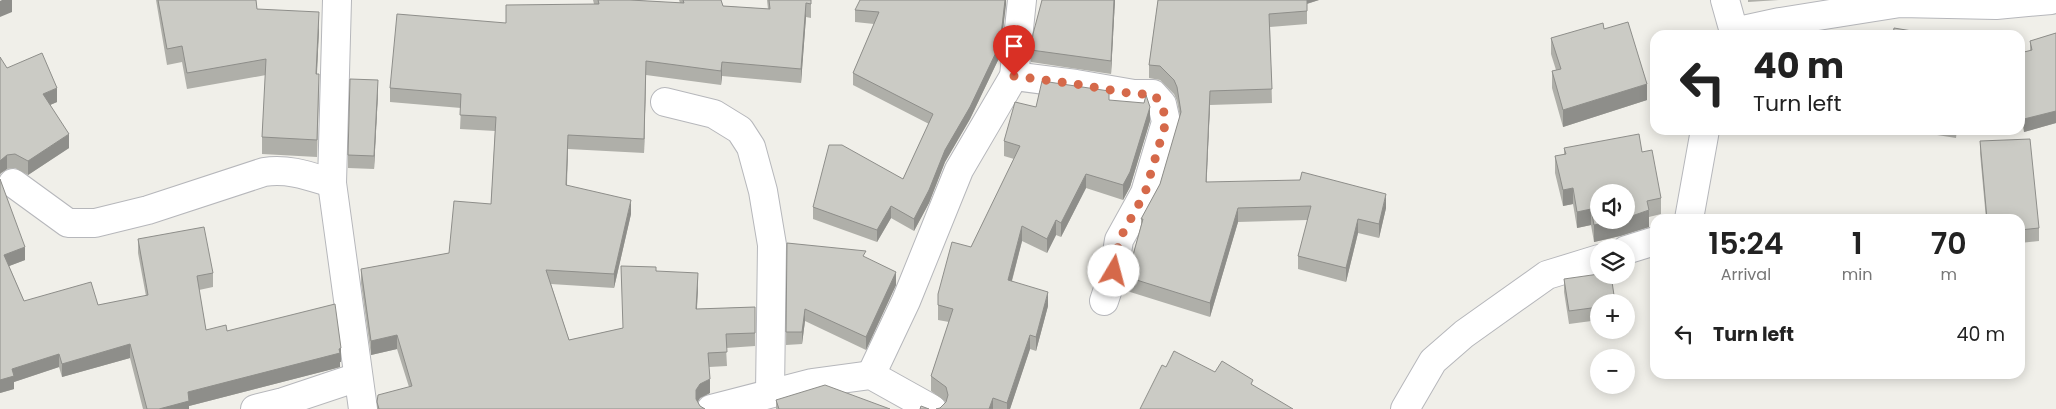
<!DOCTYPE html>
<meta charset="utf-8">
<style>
:root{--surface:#fff;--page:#f2f2f2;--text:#222;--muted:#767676}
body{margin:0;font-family:Poppins,sans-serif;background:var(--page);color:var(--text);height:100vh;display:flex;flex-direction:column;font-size:19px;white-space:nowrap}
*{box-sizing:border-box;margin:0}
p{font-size:16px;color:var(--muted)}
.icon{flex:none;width:28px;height:28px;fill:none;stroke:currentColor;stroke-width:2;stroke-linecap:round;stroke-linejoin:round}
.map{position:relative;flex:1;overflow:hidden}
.drawer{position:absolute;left:1650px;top:214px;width:375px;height:165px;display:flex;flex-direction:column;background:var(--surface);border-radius:15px;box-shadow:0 2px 12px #0003}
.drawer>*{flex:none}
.hud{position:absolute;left:1650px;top:30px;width:375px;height:105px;border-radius:15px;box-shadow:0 2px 12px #0003;background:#fff;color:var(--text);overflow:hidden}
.fabs{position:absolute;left:1590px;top:184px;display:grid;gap:10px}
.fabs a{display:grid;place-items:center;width:45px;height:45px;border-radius:50%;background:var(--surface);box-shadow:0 2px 12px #0003;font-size:25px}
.pin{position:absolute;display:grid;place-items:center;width:42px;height:42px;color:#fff;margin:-51px -21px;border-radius:50% 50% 50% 0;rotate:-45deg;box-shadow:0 0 5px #0007}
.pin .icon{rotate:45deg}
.me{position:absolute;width:55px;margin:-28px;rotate:8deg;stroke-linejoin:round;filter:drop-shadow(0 0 4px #0008)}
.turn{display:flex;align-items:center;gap:18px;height:105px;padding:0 20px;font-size:22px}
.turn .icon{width:65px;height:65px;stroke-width:2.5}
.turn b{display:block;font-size:35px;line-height:42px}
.eta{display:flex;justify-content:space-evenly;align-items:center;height:85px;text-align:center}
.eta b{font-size:30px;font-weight:600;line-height:35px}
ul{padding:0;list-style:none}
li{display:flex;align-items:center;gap:15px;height:70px;padding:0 20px}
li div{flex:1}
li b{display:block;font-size:19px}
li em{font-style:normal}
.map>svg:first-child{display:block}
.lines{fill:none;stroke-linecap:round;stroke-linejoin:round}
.street-casing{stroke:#b6b7bb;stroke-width:30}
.street{stroke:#fff;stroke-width:28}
.wall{fill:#afafa9}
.shaded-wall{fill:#8e8e8a}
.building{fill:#cbcbc5;stroke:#8e8e8a}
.route{stroke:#d5694a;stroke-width:9;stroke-dasharray:0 16.2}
</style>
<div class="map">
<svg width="2056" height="409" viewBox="0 0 2056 409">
<rect width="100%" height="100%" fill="#f0efe9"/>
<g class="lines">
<defs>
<g id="street">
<polyline points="337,0 332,183 363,409"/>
<polyline points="1725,0 1734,32"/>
<polyline points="1733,35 1734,32 1780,22 1900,3 1996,5 2051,0"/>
<polyline points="1014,76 1076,84 1134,94 1153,94 1162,104 1166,122 1145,193 1119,240 1114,271 1104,301"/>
<polyline points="665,102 714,114 740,130 751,147 763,191 772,245 770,392"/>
<path d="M13,183L68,223H95L148,210L264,172C288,168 309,176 332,183"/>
<polyline points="1689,219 1705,130"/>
<polyline points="1626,250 1655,241"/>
<polyline points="871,375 906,301 959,170 1014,76 1022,0"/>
<polyline points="255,409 283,402 358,377"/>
<polyline points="711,409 812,383 871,375 932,409"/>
<polyline points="1405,409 1433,361 1464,334 1547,275 1599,259"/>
</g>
</defs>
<use href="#street" class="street-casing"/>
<use href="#street" class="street"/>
</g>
<g class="wall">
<polygon points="156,0 256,0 257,9 319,29 317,74 319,91 317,157 262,154 262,137 266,75 187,89 182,62 167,65"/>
<polygon points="593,0 630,0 680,3 679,0 721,0 723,6 768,9 767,0 811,0 811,18 806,17 801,83 722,76 721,85 646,75 644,153 568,149 567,185 631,214 614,288 551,284 569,340 623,328 656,271 698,287 697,309 755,307 755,346 726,348 727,366 709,367 710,393 700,398 698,402 700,406 705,409 377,409 377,402 409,387 397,349 371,355 361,283 361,269 449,253 491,204 495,131 460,129 461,108 390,102 390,88 506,23 594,4"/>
<polygon points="1006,0 1000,56 970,119 945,162 929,203 914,231 891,218 877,242 813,219 813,207 903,179 929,124 853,85 853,73 874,24 855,22 855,10"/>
<polygon points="1042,0 1115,0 1111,74 1031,62 1031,50"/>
<polygon points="1158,0 1319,0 1307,4 1307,24 1270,27 1272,103 1210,105 1206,182 1386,208 1379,238 1358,233 1346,282 1298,269 1298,256 1308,220 1238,222 1210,317 1127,291 1127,277 1141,225 1141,219 1160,184 1180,117 1177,101 1174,94 1160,80 1149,78 1149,65"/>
<polygon points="1748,0 1779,0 1748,2"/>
<polygon points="1604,29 1647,100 1563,127 1552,88 1552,71 1556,70 1551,54 1551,38"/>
<polygon points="2056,33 2056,123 2024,132 2020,117 2020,53 2030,51 2030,41"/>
<polygon points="7,68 57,102 50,105 69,148 28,175 15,168 7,169 1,173"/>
<polygon points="378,93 374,169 348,168 348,155"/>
<polygon points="1109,100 1150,121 1130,187 1123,200 1086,188 1061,237 1056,235 1047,253 1022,241 1012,281 1048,306 1036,351 1030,349 1010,409 936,409 940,408 946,402 931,391 931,376 949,322 938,320 938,294 971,247 1014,159 1004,156 1004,141 1036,107"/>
<polygon points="1912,130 1957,130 1956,138 1912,131"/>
<polygon points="1980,141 2039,228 2039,241 2020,243 2020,219 1986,219 1980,153"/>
<polygon points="1564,148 1642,152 1661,198 1661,214 1649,217 1649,227 1620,236 1594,242 1591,225 1577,228 1573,204 1563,206 1555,173 1555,156 1564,155"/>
<polygon points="0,179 25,260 9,266 24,301 98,305 146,296 138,253 138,239 213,273 213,287 199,290 206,330 227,331 341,362 340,362 340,367 189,406 189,409 143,409 130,358 62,377 59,367 14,382 14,389 0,393"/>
<polygon points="787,243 866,258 896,285 866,350 805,321 802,344 786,345"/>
<polygon points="1564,279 1599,302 1599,320 1569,324 1564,292"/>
<polygon points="776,400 890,409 776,409"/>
</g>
<g class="shaded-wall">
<polygon points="2,0 12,0 12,12 0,17 0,1"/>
<polygon points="1005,0 1006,0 1006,5 1000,56 970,119 945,162 929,203 914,231 914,219"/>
<polygon points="1114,0 1115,0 1111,74 1111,61"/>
<polygon points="1306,0 1319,0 1306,4"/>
<polygon points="806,3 806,17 801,83 801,69"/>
<polygon points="319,12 319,29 316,90 316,74"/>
<polygon points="646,61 646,75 644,153 644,139"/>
<polygon points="722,62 722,76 721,85 721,71"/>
<polygon points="378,80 378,93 374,169 374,156"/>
<polygon points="1647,84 1647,100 1563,127 1563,110"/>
<polygon points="57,88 57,102 43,108 43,94"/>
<polygon points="1210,91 1210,105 1206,196 1206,182"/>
<polygon points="1150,107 1150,121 1130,187 1123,200 1123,185"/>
<polygon points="2056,111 2056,123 2024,132 2024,119"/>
<polygon points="69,134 69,148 28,175 28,161"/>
<polygon points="568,135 568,149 566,199 566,185"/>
<polygon points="7,155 7,169 1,173 0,175 0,161 1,160"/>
<polygon points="1086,174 1086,188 1061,237 1061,223"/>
<polygon points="1573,188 1573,204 1563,206 1563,190"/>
<polygon points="1386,194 1386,208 1379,238 1379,224"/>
<polygon points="631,200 631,214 614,288 614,274"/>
<polygon points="891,206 891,218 877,242 877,230"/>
<polygon points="1238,208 1238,222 1210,317 1210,303"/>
<polygon points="1591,209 1591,225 1577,228 1577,212"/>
<polygon points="1649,210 1649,227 1620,236 1594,242 1594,225 1619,220 1626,220 1626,218"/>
<polygon points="1358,219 1358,233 1346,282 1346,268"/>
<polygon points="1056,220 1056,235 1047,253 1047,239"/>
<polygon points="1022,226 1022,241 1008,295 1008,280"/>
<polygon points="25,247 25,260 4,268 4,255"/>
<polygon points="896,272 896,285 866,350 866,337"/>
<polygon points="698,273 698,287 696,323 696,309"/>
<polygon points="1048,292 1048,306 1036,351 1036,337"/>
<polygon points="805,309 805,321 802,344 802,332"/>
<polygon points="397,335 397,349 371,355 371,341"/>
<polygon points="1030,335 1030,349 1010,409 1007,409 1007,403"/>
<polygon points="130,344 130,358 62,377 62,364"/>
<polygon points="341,348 341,362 340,362 340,367 333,369 189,406 189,409 159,409 188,392"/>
<polygon points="59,354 59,367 14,382 14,389 0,393 0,380 12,369"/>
<polygon points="710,379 710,393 700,398 696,404 696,390 700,384"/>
<polygon points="993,398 993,409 989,409"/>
</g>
<g class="building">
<polygon points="158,0 256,0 257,9 319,12 316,74 319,74 317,140 262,137 266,59 187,73 182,46 167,49"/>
<polygon points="598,0 630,0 684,3 683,0 721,0 723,6 770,9 769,0 811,0 811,4 806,3 801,69 722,62 721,71 646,61 644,139 568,135 566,185 631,200 614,274 546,270 569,340 623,328 621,266 656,267 656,271 698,273 696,309 755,307 755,333 726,334 727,352 708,353 710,379 700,384 696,390 696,399 700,406 705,409 379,409 377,402 378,395 412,386 397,335 371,341 361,269 449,253 454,201 491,204 496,117 460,115 461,94 390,88 397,14 506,23 506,5 599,4"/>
<polygon points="860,0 1005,0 1000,44 970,107 945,150 929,190 914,219 891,206 877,230 813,207 829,145 842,145 903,179 933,114 853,73 879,12 855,10"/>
<polygon points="1042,0 1114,0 1111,61 1031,50 1033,34"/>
<polygon points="1158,0 1307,0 1307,11 1269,14 1272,89 1210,91 1206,182 1300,180 1302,172 1386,194 1379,224 1358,219 1346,268 1298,256 1311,206 1238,208 1210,303 1127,277 1143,219 1141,219 1160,184 1181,112 1177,87 1174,80 1160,66 1149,65"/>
<polygon points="1628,22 1647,84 1563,110 1552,71 1561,69 1551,38 1603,23 1604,29"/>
<polygon points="1894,28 1936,35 1893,35"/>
<polygon points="2056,33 2056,111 2024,119 2020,104 2020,53 2032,50 2030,41"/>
<polygon points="42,53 57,88 43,94 69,134 28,161 15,154 7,155 1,160 0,161 0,57 7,68"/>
<polygon points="350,79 378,80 374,156 348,155"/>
<polygon points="1042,81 1109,91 1109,100 1144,103 1146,95 1150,107 1130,172 1123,185 1086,174 1061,223 1056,220 1047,239 1022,226 1008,280 1048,292 1036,337 1030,335 1007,403 993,398 989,409 936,409 940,408 946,402 948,395 946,387 931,376 953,309 938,305 938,294 952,242 971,247 1020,146 1004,141 1015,102 1036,107"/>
<polygon points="1639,134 1642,152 1652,150 1661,198 1647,201 1649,210 1626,218 1626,192 1599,192 1599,220 1619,220 1594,225 1591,209 1577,212 1573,188 1563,190 1555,156 1566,154 1564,148"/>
<polygon points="2030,139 2039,228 2020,230 2020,219 1987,219 1980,141"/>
<polygon points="0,179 25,247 4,255 24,301 91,282 98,305 148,295 138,239 204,227 213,273 197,276 206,330 226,325 227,331 335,304 341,348 339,349 340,353 188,392 189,401 159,409 147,409 130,344 62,364 59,354 12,369 14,376 0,380"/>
<polygon points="787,243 866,251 863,256 896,272 866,337 805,309 802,332 786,332"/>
<polygon points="1599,274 1599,275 1611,275 1615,302 1599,302 1599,307 1569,311 1564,279"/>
<polygon points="1174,351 1215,372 1222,361 1253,380 1251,384 1293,409 1140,409 1162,365 1166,367"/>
<polygon points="825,385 890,409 779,409 776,400"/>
<polygon points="921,406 929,409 920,409"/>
</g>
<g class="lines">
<polyline class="route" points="1014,76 1076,84 1134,94 1153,94 1162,104 1166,122 1145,193 1119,240 1114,271"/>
</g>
</svg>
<div class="fabs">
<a><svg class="icon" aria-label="sound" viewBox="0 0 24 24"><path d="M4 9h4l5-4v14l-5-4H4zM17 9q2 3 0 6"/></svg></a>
<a><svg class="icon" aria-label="layers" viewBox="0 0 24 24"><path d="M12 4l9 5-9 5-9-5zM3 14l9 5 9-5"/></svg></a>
<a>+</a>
<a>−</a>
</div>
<div class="pin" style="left:1014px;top:76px;background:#d93025"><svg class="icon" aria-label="arrive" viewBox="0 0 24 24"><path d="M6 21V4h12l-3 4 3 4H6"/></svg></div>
<svg class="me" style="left:1114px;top:271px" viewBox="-20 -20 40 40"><circle r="19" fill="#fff"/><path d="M0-13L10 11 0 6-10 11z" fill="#d5694a"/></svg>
<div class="hud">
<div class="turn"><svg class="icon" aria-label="left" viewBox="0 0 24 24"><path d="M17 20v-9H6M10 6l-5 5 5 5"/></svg><div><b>40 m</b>Turn left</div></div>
</div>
<section class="drawer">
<div class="eta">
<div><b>15:24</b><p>Arrival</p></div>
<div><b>1</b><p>min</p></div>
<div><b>70</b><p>m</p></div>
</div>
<ul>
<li><svg class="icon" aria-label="left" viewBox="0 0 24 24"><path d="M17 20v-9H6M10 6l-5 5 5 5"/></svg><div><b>Turn left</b></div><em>40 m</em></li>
</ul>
</section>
</div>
